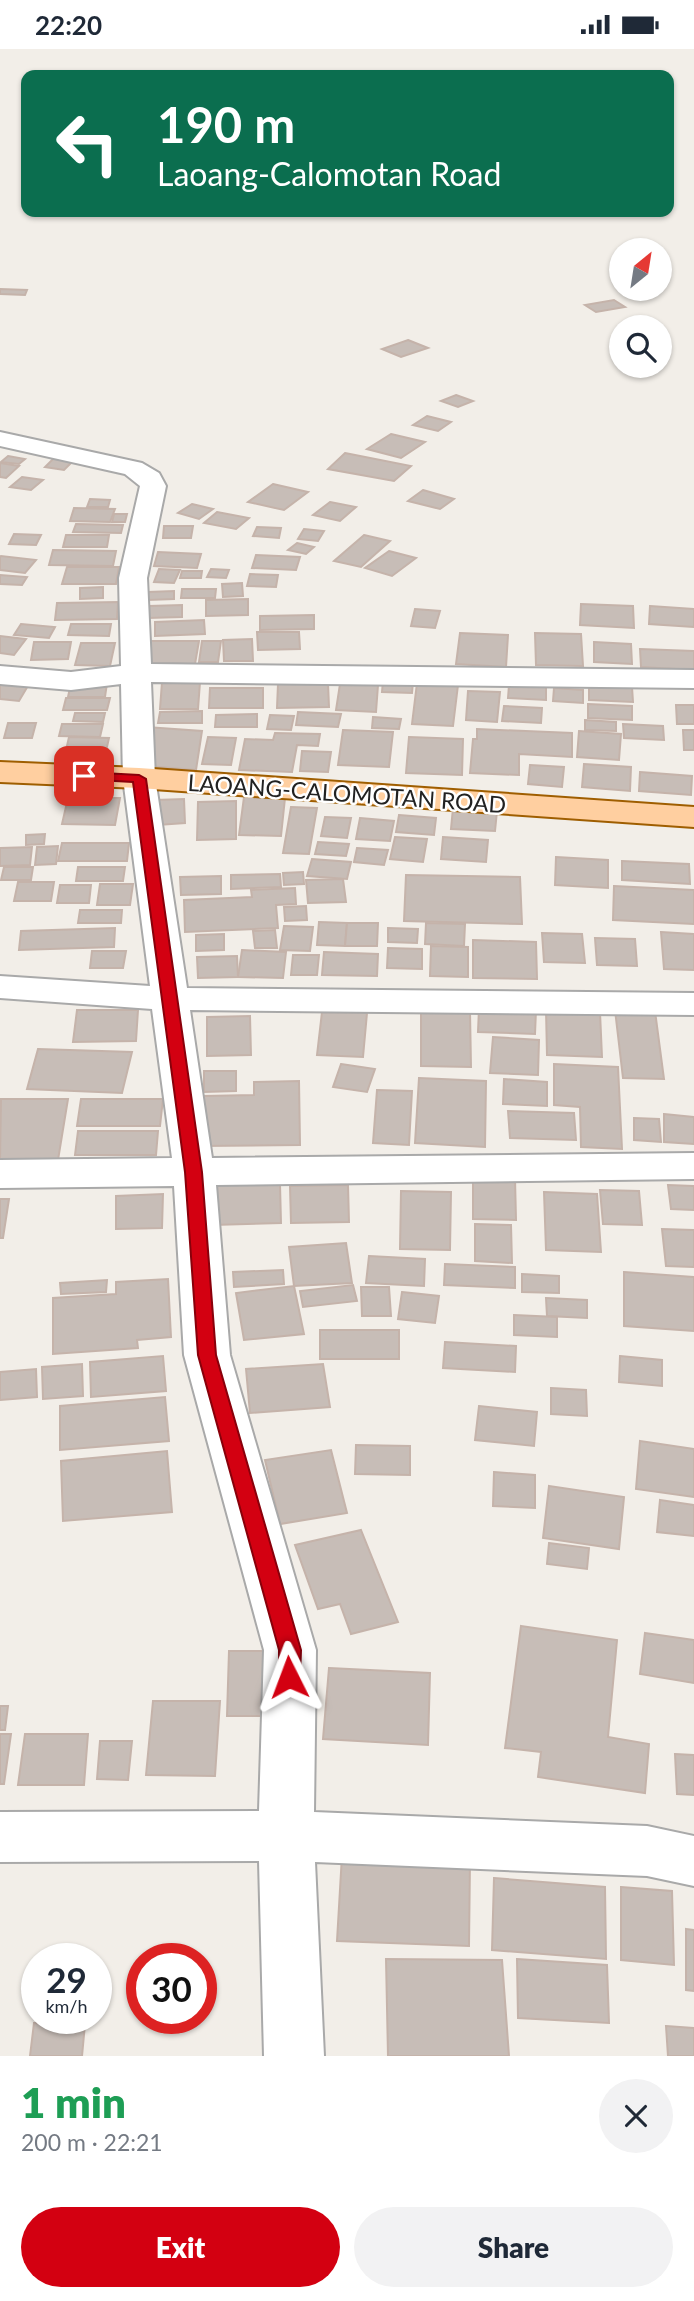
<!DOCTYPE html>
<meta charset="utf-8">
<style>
:root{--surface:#fff;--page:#f2f2f3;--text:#1f2937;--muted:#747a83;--accent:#d30011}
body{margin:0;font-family:Lato,sans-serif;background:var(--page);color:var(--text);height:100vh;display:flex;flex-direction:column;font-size:26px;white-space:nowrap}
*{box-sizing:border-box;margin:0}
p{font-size:23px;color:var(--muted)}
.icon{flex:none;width:38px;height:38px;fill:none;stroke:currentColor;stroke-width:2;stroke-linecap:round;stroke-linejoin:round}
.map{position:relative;height:2007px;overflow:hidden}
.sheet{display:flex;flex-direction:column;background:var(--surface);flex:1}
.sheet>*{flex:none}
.banner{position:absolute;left:21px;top:21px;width:653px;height:147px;border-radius:14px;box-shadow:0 2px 5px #0004;background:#0b6e4f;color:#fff;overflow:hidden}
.needle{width:46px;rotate:30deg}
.controls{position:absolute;left:609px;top:189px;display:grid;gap:14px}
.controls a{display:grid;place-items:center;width:63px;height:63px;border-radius:50%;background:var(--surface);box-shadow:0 2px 5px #0004;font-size:35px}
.speed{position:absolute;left:21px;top:1894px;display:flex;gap:14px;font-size:35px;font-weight:700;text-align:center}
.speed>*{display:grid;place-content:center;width:91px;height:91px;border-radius:50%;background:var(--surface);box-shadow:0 2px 5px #0004;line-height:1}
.speed small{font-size:18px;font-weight:400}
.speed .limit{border:10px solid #d22;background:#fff;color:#111}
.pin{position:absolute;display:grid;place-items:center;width:60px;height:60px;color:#fff;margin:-30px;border-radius:14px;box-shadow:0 4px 10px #0006}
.me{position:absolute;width:77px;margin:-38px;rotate:357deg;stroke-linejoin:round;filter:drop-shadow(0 0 5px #0008)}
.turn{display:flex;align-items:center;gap:24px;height:147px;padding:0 21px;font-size:32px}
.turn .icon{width:91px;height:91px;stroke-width:2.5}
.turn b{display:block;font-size:49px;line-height:60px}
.round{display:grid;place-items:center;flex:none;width:74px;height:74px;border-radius:37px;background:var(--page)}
.overview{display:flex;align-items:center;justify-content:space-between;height:119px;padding:0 21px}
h1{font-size:42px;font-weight:800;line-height:52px;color:#1e9e55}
.button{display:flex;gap:14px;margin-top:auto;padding:14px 21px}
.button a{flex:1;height:80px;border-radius:42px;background:var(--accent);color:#fff;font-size:28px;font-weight:800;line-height:80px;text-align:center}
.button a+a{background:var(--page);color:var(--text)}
.status{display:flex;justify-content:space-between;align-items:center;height:49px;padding:0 35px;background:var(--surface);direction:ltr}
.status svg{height:19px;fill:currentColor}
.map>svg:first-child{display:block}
.building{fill:#c7bdb7;stroke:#c5b3aa;stroke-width:2}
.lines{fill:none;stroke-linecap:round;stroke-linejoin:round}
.minor-casing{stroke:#a9a9a9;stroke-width:4}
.major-casing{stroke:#9f5e00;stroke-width:4}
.minor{fill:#fff;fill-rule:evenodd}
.major{fill:#ffcfa0;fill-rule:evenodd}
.route{fill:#d30011;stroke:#89000b;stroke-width:2}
.labels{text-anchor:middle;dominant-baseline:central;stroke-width:5;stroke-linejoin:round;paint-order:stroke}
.street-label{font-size:23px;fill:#222;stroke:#fff}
</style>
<div class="status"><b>22:20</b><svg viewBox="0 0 49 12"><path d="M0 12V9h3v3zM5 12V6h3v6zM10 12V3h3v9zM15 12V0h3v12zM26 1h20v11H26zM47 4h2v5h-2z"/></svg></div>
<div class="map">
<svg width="694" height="2007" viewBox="0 0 694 2007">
<rect width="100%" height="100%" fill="#f2eee8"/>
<g class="building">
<polygon points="0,240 27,241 25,246 0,245"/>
<polygon points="614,251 625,258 596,263 585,256"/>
<polygon points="408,291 428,299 401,308 382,300"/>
<polygon points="456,346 473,352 458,358 441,352"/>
<polygon points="427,367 451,373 438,382 413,376"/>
<polygon points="391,385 425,393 401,409 367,400"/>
<polygon points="345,404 411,417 394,432 328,420"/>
<polygon points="8,407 25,410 19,415 1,413"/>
<polygon points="56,407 76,409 64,421 45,418"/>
<polygon points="0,414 19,417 6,429 0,428"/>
<polygon points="22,428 43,431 31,441 10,438"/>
<polygon points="273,435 308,443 284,461 248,453"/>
<polygon points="423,441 454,450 440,460 408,452"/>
<polygon points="90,450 110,451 108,458 87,458"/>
<polygon points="330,453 356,458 340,472 313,466"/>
<polygon points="192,455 213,460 199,470 178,464"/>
<polygon points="74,459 115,460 110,473 70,472"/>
<polygon points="217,463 249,469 236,480 204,474"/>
<polygon points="114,465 127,465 125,473 112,473"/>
<polygon points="76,475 123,476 121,484 73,483"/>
<polygon points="164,477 193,477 191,489 163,489"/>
<polygon points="257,478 281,479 279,489 253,487"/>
<polygon points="304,480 324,482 318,492 298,490"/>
<polygon points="14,485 41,486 36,496 9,495"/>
<polygon points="66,486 109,486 107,498 63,498"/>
<polygon points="364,486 390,492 361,518 334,512"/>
<polygon points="297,494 314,498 306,505 288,501"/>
<polygon points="53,501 116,502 113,517 49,516"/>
<polygon points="389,502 416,509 392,527 365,519"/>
<polygon points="158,503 201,505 197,519 154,517"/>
<polygon points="256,506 300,508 296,521 252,519"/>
<polygon points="0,508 1,507 36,511 25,524 0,521"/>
<polygon points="67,518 119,518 116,535 62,535"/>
<polygon points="159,520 180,521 174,534 154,533"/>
<polygon points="211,520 229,521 226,529 207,528"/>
<polygon points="182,522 202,522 201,529 180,529"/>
<polygon points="250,525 278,526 276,538 247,537"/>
<polygon points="0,527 0,526 27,528 22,536 0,535"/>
<polygon points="242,534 243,547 223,548 222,535"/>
<polygon points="103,538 103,549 80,550 80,539"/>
<polygon points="182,540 216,540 215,549 181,549"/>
<polygon points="174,542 174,550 148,551 148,543"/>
<polygon points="248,550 248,566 206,567 206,551"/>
<polygon points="118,553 117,570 55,571 57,554"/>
<polygon points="581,555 633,557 634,579 580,576"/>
<polygon points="182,556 182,568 148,569 149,557"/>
<polygon points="650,557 694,560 694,578 649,575"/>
<polygon points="415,560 440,562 435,579 411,577"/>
<polygon points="314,566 314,580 260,581 260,567"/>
<polygon points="204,571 205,585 155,587 155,573"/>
<polygon points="21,575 55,578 49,589 14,586"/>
<polygon points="71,575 111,575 109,587 68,586"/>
<polygon points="257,583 299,583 300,600 258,601"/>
<polygon points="460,584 508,586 506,618 456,615"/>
<polygon points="535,584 581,585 583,617 536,616"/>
<polygon points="0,587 26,590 14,606 0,604"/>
<polygon points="252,590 253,612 224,612 223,591"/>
<polygon points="151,592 199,592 195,615 148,614"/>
<polygon points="202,592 221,592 218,613 199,613"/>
<polygon points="34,593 71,593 68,610 31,611"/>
<polygon points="594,593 631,595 632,615 594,613"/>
<polygon points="81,594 115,594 110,617 75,616"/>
<polygon points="640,600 694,602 694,621 641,618"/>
<polygon points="0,632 29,635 19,652 0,650"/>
<polygon points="383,632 413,633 412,644 382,643"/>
<polygon points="162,633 200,633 198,660 160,660"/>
<polygon points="71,634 107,634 105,648 68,648"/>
<polygon points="328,634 329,658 277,659 278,635"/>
<polygon points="417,634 458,636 453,677 412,675"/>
<polygon points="340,635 378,636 376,663 336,661"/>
<polygon points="509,636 546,638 546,651 508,649"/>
<polygon points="589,636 632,638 633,653 589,651"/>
<polygon points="210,639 263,639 263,659 209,659"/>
<polygon points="554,639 583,641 583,654 553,652"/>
<polygon points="468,642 500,643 497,673 466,671"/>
<polygon points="66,649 110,649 107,661 63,661"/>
<polygon points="588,655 632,657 632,671 588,669"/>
<polygon points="676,656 694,656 694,675 677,675"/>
<polygon points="504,657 542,659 541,674 502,672"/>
<polygon points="202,662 202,674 158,674 160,663"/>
<polygon points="298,663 341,665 338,678 296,676"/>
<polygon points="75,664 105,664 103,673 73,672"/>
<polygon points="257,665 257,678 215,678 216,666"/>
<polygon points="270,666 294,667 291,681 267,680"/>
<polygon points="373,668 401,670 399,680 372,679"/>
<polygon points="585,671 616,673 616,682 585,681"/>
<polygon points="8,674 36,674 32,689 4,689"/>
<polygon points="62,675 103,675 100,688 59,687"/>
<polygon points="623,675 663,677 664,691 624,689"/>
<polygon points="146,678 202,682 196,721 147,717"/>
<polygon points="477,680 572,684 572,708 519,705 519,726 470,724 473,690 477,690"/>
<polygon points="343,681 393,683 389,718 338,716"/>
<polygon points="683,681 694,681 694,701 684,701"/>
<polygon points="579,682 621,685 619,711 577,708"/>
<polygon points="275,684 320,685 318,697 297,696 292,723 239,721 245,690 273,691"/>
<polygon points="69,688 109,689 104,711 64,710"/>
<polygon points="208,688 236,689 231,716 202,715"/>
<polygon points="409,688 463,690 462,726 406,724"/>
<polygon points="302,702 331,703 328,723 300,722"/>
<polygon points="584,715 631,718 630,742 582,738"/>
<polygon points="530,716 564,718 562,738 528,735"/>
<polygon points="640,723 692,727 691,746 639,742"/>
<polygon points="244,748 285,749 281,787 239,786"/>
<polygon points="68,749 120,749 115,776 62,775"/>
<polygon points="184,750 185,774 158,776 156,751"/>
<polygon points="236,752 236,790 197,791 198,753"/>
<polygon points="291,758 317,759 309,805 283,804"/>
<polygon points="453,759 497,762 495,782 451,780"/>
<polygon points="399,766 436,769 434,786 396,783"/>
<polygon points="325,768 351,769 347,789 321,787"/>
<polygon points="360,769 394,772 390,792 356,790"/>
<polygon points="45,785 44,795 26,796 26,786"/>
<polygon points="395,788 427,790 423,813 390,810"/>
<polygon points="443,788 488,791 486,813 441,810"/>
<polygon points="318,793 349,795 346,807 315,805"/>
<polygon points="62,794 129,794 127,812 58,812"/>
<polygon points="58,797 56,815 35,816 37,798"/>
<polygon points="32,798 30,816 0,817 0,799"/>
<polygon points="357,799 388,801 384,816 354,813"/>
<polygon points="556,808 608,811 608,839 555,836"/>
<polygon points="312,810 351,813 347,830 307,827"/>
<polygon points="622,812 689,815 690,835 622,831"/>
<polygon points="4,818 33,818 31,831 1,831"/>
<polygon points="78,818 125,818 123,832 76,832"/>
<polygon points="303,823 304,835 284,836 283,824"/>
<polygon points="280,825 281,838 231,840 231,826"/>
<polygon points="406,826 520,828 522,875 404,872"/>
<polygon points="221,827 221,845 181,846 180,828"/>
<polygon points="343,830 346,853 308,854 306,831"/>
<polygon points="18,833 54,833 51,852 14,852"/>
<polygon points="100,835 133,835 130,856 97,856"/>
<polygon points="60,836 91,836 89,854 57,854"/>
<polygon points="614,837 694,841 694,875 613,871"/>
<polygon points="295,839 296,855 276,856 278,879 185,883 184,851 252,848 251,841"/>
<polygon points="306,857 307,871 285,872 284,858"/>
<polygon points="80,861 122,861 121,874 78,874"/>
<polygon points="319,873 347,874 345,897 317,896"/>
<polygon points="347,874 378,874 377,897 345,897"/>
<polygon points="426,874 465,875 464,897 425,895"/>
<polygon points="284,877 313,878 310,902 280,901"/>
<polygon points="115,879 114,898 19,901 21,882"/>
<polygon points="388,879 418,880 417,894 388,893"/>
<polygon points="275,881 277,899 255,899 253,882"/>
<polygon points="661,883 694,885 694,921 664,920"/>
<polygon points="542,884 582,885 585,914 544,913"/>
<polygon points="224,885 224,901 196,902 196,886"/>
<polygon points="595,889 635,890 637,917 597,916"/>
<polygon points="473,891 536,893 537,930 473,929"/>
<polygon points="431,897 468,898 468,928 430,927"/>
<polygon points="388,899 422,900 422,920 387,919"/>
<polygon points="242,901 286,903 283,929 238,928"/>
<polygon points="92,902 126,902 123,919 90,919"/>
<polygon points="324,903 378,905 377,927 322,926"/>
<polygon points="293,906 319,906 317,926 291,926"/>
<polygon points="237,907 238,928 198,929 197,908"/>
<polygon points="479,959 536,961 535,985 478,983"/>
<polygon points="77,961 138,961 136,992 73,993"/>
<polygon points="421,961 470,962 471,1018 421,1017"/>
<polygon points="546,961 600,963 602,1008 547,1006"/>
<polygon points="615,961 655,962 664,1030 623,1029"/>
<polygon points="322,963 367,964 363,1008 317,1006"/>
<polygon points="250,967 251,1006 207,1007 207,968"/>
<polygon points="493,988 539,991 538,1026 490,1024"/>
<polygon points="38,1000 132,1003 122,1044 27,1040"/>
<polygon points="341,1015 375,1020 367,1043 333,1038"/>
<polygon points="554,1015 618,1018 622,1100 581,1098 580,1058 554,1056"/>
<polygon points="204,1022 236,1022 236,1042 204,1043"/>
<polygon points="419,1029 486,1032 485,1098 415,1094"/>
<polygon points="504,1030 547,1033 547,1057 503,1055"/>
<polygon points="299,1032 300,1096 202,1097 204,1047 254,1046 254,1033"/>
<polygon points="377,1041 412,1042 409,1096 373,1094"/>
<polygon points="1,1050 68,1050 58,1111 0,1111"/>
<polygon points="81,1050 163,1050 160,1077 77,1077"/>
<polygon points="508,1062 574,1064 576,1091 510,1089"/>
<polygon points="664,1065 694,1068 694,1095 664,1093"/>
<polygon points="634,1069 659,1070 661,1093 634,1091"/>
<polygon points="78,1082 158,1082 156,1106 75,1106"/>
<polygon points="473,1128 515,1129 516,1171 473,1170"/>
<polygon points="280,1135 281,1174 213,1176 214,1136"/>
<polygon points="348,1136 349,1173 291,1174 290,1137"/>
<polygon points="668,1136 694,1137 694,1161 671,1160"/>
<polygon points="600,1141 639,1142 642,1176 603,1175"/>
<polygon points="401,1142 451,1143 450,1201 400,1200"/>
<polygon points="544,1143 597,1145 601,1203 546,1201"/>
<polygon points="163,1145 162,1179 116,1180 116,1147"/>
<polygon points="0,1150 9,1150 3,1189 0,1189"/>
<polygon points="475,1175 511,1176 512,1214 475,1212"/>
<polygon points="662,1180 694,1181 694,1218 666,1217"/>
<polygon points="346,1194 352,1234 294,1237 289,1198"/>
<polygon points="369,1207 425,1210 424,1237 366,1234"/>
<polygon points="445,1215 515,1218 515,1239 444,1236"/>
<polygon points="283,1221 284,1235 234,1238 233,1223"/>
<polygon points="624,1223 694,1228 694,1282 624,1277"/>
<polygon points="522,1225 559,1227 559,1244 522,1243"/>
<polygon points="168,1230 171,1288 137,1291 138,1299 53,1305 53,1249 116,1245 116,1233"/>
<polygon points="107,1231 106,1243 61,1245 60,1234"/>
<polygon points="353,1236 357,1252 303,1258 300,1242"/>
<polygon points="294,1237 304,1285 244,1291 236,1244"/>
<polygon points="361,1238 389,1238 391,1267 362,1267"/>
<polygon points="402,1243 439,1247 435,1274 398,1270"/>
<polygon points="546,1249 587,1251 587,1269 547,1267"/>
<polygon points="514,1266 557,1268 557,1288 514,1286"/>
<rect x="320" y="1281" width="79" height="29"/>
<polygon points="445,1293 516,1297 515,1323 443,1319"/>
<polygon points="163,1307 166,1342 91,1348 90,1313"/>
<polygon points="620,1307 662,1311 662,1337 619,1333"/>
<polygon points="82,1315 83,1347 43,1350 42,1318"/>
<polygon points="323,1315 330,1358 250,1364 246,1320"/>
<polygon points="36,1320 37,1348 0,1351 0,1323"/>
<polygon points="551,1339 586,1341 587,1367 551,1365"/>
<polygon points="165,1348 169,1392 60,1401 60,1357"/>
<polygon points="479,1357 537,1363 534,1397 475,1391"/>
<polygon points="640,1392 694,1400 694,1448 636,1440"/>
<polygon points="356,1396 410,1397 410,1426 355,1425"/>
<polygon points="331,1401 347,1464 280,1475 265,1411"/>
<polygon points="167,1402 172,1463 63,1472 61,1412"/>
<polygon points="494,1423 535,1426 535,1459 493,1457"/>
<polygon points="549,1437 624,1448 619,1500 543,1489"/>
<polygon points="660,1451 694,1456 694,1487 657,1483"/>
<polygon points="361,1481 398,1573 351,1585 340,1555 318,1560 295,1496"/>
<polygon points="549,1494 589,1499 587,1520 547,1515"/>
<polygon points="521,1577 617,1591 608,1688 649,1695 645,1744 538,1728 541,1703 505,1699"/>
<polygon points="645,1584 694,1591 694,1634 640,1625"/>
<polygon points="229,1602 272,1602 270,1667 227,1667"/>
<polygon points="329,1619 430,1624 428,1696 323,1690"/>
<polygon points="153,1652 220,1652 215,1727 146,1726"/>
<polygon points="0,1657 8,1657 5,1681 0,1681"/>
<polygon points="0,1685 11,1685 4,1735 0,1735"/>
<polygon points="25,1685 88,1685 84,1736 18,1736"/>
<polygon points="100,1692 132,1692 128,1731 97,1730"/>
<polygon points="675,1705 694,1706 694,1746 677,1745"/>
<polygon points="342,1806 470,1811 469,1897 337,1892"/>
<polygon points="494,1829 605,1838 606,1910 492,1901"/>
<polygon points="621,1838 672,1842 674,1916 621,1911"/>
<polygon points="686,1880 694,1881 694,1942 686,1941"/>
<polygon points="386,1910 502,1911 509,2007 388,2007"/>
<polygon points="517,1910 607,1916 609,1974 518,1969"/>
<polygon points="34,1974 85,1975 82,2007 30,2007"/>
<polygon points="666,1977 694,1979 694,2007 668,2007"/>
</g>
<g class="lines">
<defs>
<polygon id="minor" points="0,383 142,414 159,424 166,437 147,529 151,615 694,621 694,639 151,633 155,729 187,939 694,944 694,966 190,961 212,1109 694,1104 694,1130 216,1136 230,1306 316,1601 314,1763 647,1777 694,1787 694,1837 647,1827 315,1813 324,2007 264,2007 259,1812 0,1813 0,1763 259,1762 264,1601 184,1306 174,1137 0,1139 0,1111 172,1109 152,960 0,949 0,927 150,937 123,729 121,635 71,641 0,635 0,617 71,623 121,617 119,529 140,437 125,425 0,397"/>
<polygon id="major" points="0,713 139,719 694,758 694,778 139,739 0,733"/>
</defs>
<use href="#minor" class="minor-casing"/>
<use href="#major" class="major-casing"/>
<use href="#minor" class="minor"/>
<use href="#major" class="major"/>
</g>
<polygon class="route" points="84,723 139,726 146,730 202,1123 216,1306 301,1601 300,1628 297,1634 289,1637 282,1634 279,1628 279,1601 198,1306 185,1123 133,733 79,730 77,727"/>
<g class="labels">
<g class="street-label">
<text transform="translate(347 744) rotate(4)">LAOANG-CALOMOTAN ROAD</text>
</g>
</g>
</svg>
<div class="controls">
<a><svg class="needle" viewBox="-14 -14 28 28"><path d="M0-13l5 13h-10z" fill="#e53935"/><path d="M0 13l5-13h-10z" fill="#747a83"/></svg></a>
<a><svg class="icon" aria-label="search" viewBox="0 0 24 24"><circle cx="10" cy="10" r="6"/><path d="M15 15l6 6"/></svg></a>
</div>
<div class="speed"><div>29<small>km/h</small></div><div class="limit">30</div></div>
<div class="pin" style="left:84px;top:727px;background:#d93025"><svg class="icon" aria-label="arrive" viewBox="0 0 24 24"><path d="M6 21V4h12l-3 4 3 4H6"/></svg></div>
<svg class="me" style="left:289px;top:1628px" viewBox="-20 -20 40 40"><path d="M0-17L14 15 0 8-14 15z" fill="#d30011" stroke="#fff" stroke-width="4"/></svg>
<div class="banner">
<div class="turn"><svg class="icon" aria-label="left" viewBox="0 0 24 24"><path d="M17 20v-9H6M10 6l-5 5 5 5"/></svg><div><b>190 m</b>Laoang-Calomotan Road</div></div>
</div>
</div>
<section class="sheet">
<div class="overview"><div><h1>1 min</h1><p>200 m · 22:21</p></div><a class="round"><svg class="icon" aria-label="close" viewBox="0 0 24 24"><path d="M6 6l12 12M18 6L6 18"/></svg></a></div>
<div class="button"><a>Exit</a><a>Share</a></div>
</section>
